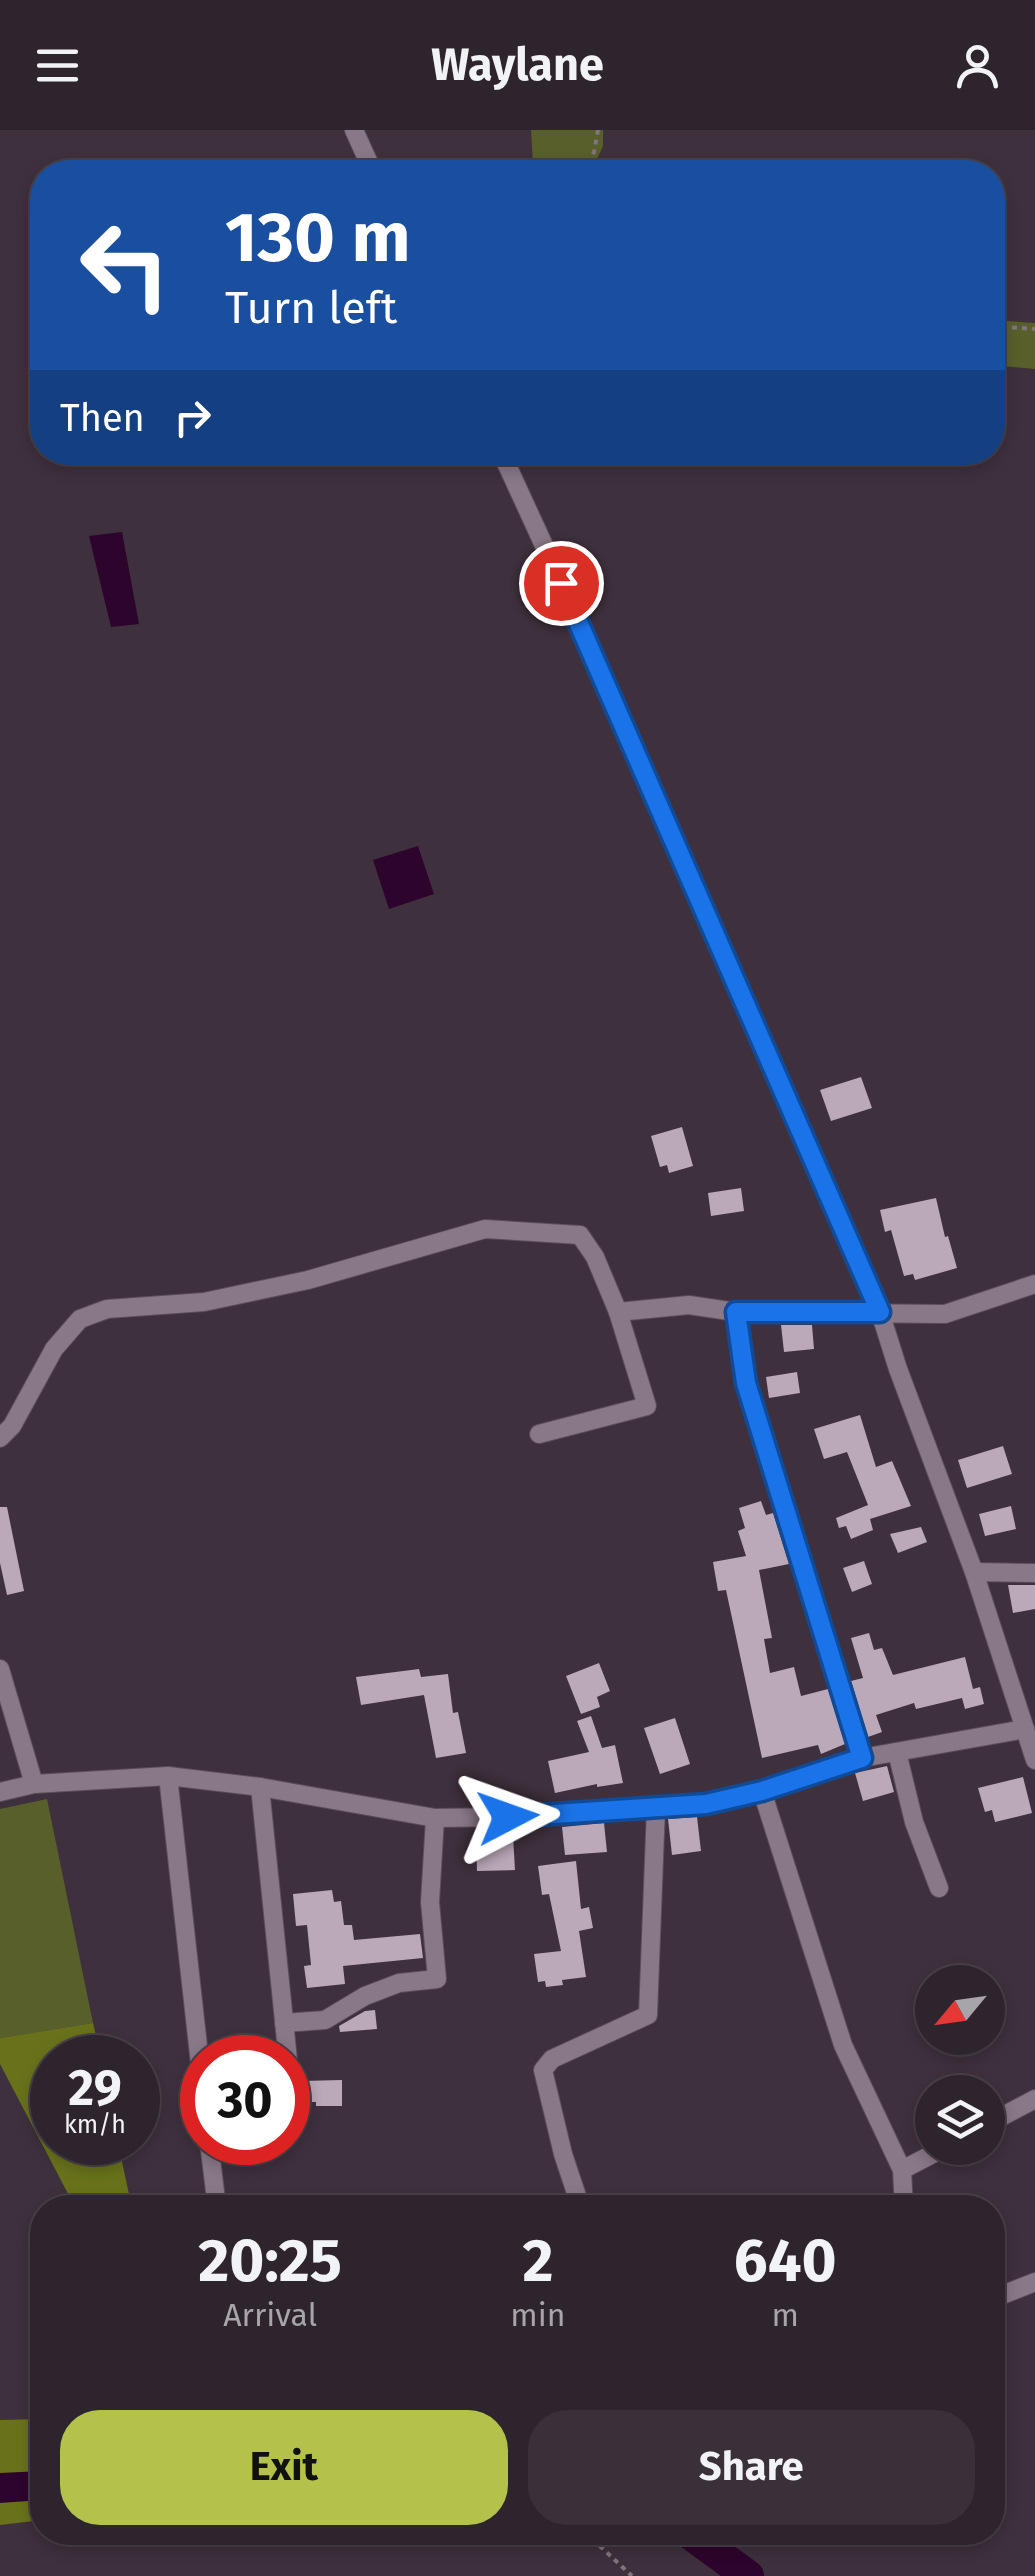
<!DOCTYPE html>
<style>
:root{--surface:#2e242e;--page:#3a303a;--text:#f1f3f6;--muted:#a7a4aa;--line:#49414a;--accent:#b4c24b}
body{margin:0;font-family:"Fira Sans",sans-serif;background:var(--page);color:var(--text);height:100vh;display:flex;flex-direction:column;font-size:38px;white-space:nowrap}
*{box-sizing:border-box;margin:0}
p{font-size:32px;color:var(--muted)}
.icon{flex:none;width:55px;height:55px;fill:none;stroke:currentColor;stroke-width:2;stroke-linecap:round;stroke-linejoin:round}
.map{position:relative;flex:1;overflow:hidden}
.drawer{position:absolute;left:30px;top:2065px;width:975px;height:350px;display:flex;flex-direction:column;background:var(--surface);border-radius:40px;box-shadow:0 5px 15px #0003,0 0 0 2px var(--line)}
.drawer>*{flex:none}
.top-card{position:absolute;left:30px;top:30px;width:975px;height:305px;border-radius:40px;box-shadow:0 5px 15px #0003,0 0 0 2px var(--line);background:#1a4fa0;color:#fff;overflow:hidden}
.needle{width:65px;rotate:241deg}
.controls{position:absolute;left:915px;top:1835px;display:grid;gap:20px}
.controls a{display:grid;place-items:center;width:90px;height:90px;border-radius:50%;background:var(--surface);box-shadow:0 5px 15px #0003,0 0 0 2px var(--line);font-size:50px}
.speed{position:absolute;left:30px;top:1905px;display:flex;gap:20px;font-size:50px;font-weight:700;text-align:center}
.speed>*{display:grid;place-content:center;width:130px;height:130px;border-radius:50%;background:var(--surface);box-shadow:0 5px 15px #0003,0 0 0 2px var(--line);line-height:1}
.speed small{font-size:25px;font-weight:400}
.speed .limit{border:15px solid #d22;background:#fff;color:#111}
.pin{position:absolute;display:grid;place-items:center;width:85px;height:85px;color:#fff;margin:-42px;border:5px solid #fff;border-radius:50%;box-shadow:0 2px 10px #0007}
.me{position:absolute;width:110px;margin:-55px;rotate:86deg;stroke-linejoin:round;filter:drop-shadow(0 0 8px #0008)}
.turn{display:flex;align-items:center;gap:35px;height:210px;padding:0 30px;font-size:45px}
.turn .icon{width:130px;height:130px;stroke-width:2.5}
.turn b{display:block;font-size:70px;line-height:85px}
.then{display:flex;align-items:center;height:95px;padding:0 30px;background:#0003;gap:20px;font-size:38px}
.eta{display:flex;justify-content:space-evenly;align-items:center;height:170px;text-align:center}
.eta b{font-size:60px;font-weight:700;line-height:70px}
.primary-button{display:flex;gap:20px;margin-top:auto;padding:20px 30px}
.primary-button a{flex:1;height:115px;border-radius:40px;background:var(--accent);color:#111;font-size:40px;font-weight:700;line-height:115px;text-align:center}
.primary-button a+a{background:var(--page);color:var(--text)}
header{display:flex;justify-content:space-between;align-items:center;height:130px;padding:0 30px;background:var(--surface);font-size:45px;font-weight:700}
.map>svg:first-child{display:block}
.green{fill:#585f2b}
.forest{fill:#69721b}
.water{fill:#2d042c}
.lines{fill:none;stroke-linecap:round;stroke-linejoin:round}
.river{stroke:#2d042c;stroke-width:32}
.building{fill:#bba8b9}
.minor-casing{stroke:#5a4e59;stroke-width:20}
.path{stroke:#80747f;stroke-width:4;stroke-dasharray:5 5;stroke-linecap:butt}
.minor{stroke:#897887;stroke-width:18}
.route-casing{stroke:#114b97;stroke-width:25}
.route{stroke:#1a73e8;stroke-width:18}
</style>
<header><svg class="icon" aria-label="menu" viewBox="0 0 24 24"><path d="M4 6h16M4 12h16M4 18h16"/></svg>Waylane<svg class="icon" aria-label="person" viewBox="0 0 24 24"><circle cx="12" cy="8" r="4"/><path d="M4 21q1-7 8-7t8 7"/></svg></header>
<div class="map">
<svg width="1035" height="2446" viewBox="0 0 1035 2446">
<rect width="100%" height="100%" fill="#3e303d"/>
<g class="green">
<polygon points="531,0 603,0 603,16 591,42 531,42 533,34"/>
<polygon points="992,190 1035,193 1035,239 993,235"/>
<polygon points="47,1669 93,1893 0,1908 0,1679"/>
</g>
<g class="forest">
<polygon points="93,1893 101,1927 52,1928 52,2012 118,2013 130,2069 136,2077 75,2077 0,1934 0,1908"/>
<polygon points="42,2289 42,2390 0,2395 0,2290"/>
</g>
<g class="water">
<polygon points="122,402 139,494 111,497 89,406"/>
<polygon points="418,716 434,764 389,779 373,730"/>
<polygon points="42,2341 42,2370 0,2373 0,2343"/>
</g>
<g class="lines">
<polyline class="river" points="688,2402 748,2446"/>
</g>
<g class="building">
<polygon points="861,947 872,978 831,991 820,960"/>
<polygon points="682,997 693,1036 669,1043 667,1035 660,1037 651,1006"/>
<polygon points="741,1058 744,1081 711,1086 708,1063"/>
<polygon points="936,1068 945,1107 948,1106 957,1138 915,1150 913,1144 904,1146 891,1100 885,1102 880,1080"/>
<polygon points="781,1195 812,1195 814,1219 784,1222"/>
<polygon points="797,1242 800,1263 769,1268 766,1247"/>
<polygon points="860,1285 876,1337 892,1331 911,1376 870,1389 873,1400 851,1409 846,1396 839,1398 836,1388 868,1375 847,1322 824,1329 814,1299"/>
<polygon points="1003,1316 1012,1344 967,1358 958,1330"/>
<polygon points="761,1371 766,1385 773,1383 789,1434 759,1440 772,1508 764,1509 770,1543 794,1537 801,1566 828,1559 845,1614 821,1624 818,1615 762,1628 726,1460 718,1461 713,1432 746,1426 738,1401 745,1398 739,1378"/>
<polygon points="1011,1376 1016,1399 985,1406 979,1384"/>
<polygon points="0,1377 7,1377 24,1461 7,1465 0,1433"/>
<polygon points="921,1397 927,1412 898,1423 890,1404"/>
<polygon points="864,1431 872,1454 852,1462 843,1438"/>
<polygon points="1008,1455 1035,1455 1035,1479 1013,1483"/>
<polygon points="869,1503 874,1520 882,1518 893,1545 965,1527 973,1559 980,1557 984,1574 965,1579 962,1568 916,1579 914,1573 876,1585 882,1602 868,1607 851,1551 863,1548 851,1508"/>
<polygon points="599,1533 610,1561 597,1567 600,1577 581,1584 566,1546"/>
<polygon points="419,1539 421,1547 448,1544 453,1583 458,1582 466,1623 436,1628 424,1565 361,1575 356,1547"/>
<polygon points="591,1586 602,1618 615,1615 623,1653 597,1657 597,1654 555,1663 548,1631 589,1622 577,1591"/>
<polygon points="675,1588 690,1634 660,1644 644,1598"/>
<polygon points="887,1636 894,1662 863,1671 855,1643"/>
<polygon points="1023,1647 1032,1683 995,1692 992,1680 985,1682 978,1658"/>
<polygon points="697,1687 701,1721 672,1725 668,1689"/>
<polygon points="604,1693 607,1722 565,1725 562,1697"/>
<polygon points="513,1706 515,1740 477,1741 476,1707"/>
<polygon points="576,1731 581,1779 589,1777 593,1798 579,1801 586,1847 562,1850 563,1855 546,1857 545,1851 538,1852 534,1824 561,1821 549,1764 542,1765 538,1736"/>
<polygon points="332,1760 334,1772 341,1771 344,1795 352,1795 354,1810 420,1804 423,1828 343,1836 345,1854 307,1858 304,1836 311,1835 307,1795 296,1796 293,1764"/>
<polygon points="375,1880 377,1899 340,1902 339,1896 365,1881"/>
<polygon points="342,1950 342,1976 316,1976 316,1972 303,1972 302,1951"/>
</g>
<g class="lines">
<defs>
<g id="minor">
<polyline points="354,0 373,42"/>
<polyline points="501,322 576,485 880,1182 898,1239 974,1442 1035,1630"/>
<polyline points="736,1182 746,1253 862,1628"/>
<polyline points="539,1304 647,1276 618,1182"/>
<polyline points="0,1308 12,1296 54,1219 80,1189 107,1179 204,1172 308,1150 485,1099 580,1105 595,1127 618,1182 689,1175 736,1182 945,1184 1035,1154"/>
<polyline points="974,1442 1035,1443"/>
<polyline points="0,1539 34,1654"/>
<polyline points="897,1622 914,1692 939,1758"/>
<polyline points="168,1646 202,1952"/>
<polyline points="260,1657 288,1930"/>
<polyline points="762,1661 843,1915 902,2040 904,2078"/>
<polyline points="0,1662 34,1654 168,1646 260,1657 435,1688 508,1687 707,1674 762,1661 862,1628 1025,1599"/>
<polyline points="284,1893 325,1890 365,1866 399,1853 437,1849 430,1772 435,1688"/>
<polyline points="988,1994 1035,1969"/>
<polyline points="209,2012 217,2078"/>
<polyline points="902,2040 944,2018"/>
<polyline points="581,2078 563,2024 543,1940 552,1929 648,1885 656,1677"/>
<polyline points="675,2078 677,2077"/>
<polyline points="992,2169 1035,2152"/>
</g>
</defs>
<use href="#minor" class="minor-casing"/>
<g class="path">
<polyline points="584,42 594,22 598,0"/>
<polyline points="992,196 1035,199"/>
<polyline points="585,2402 632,2446"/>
</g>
<use href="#minor" class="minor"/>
</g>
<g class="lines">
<defs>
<polyline id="route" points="508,1687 706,1674 762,1661 862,1628 746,1253 736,1182 880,1182 561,453"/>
</defs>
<use href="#route" class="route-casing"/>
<use href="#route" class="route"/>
</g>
</svg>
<div class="controls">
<a><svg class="needle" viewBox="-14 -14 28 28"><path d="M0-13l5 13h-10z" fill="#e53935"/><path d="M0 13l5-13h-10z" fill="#a7a4aa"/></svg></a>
<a><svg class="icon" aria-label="layers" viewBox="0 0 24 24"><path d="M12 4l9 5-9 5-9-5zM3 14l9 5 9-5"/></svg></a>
</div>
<div class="speed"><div>29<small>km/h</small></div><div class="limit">30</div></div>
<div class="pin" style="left:561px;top:453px;background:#d93025"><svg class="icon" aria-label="arrive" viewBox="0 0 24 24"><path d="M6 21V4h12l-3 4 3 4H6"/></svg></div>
<svg class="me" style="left:508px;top:1687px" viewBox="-20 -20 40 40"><path d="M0-17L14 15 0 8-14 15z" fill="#1a73e8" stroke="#fff" stroke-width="4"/></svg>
<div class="top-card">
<div class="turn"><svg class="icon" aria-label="left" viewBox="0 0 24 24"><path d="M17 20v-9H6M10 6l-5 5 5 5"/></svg><div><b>130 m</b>Turn left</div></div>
<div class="then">Then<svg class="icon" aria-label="right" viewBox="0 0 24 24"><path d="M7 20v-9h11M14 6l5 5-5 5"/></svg></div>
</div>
<section class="drawer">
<div class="eta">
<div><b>20:25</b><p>Arrival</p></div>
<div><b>2</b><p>min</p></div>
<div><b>640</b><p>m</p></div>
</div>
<div class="primary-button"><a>Exit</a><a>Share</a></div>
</section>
</div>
